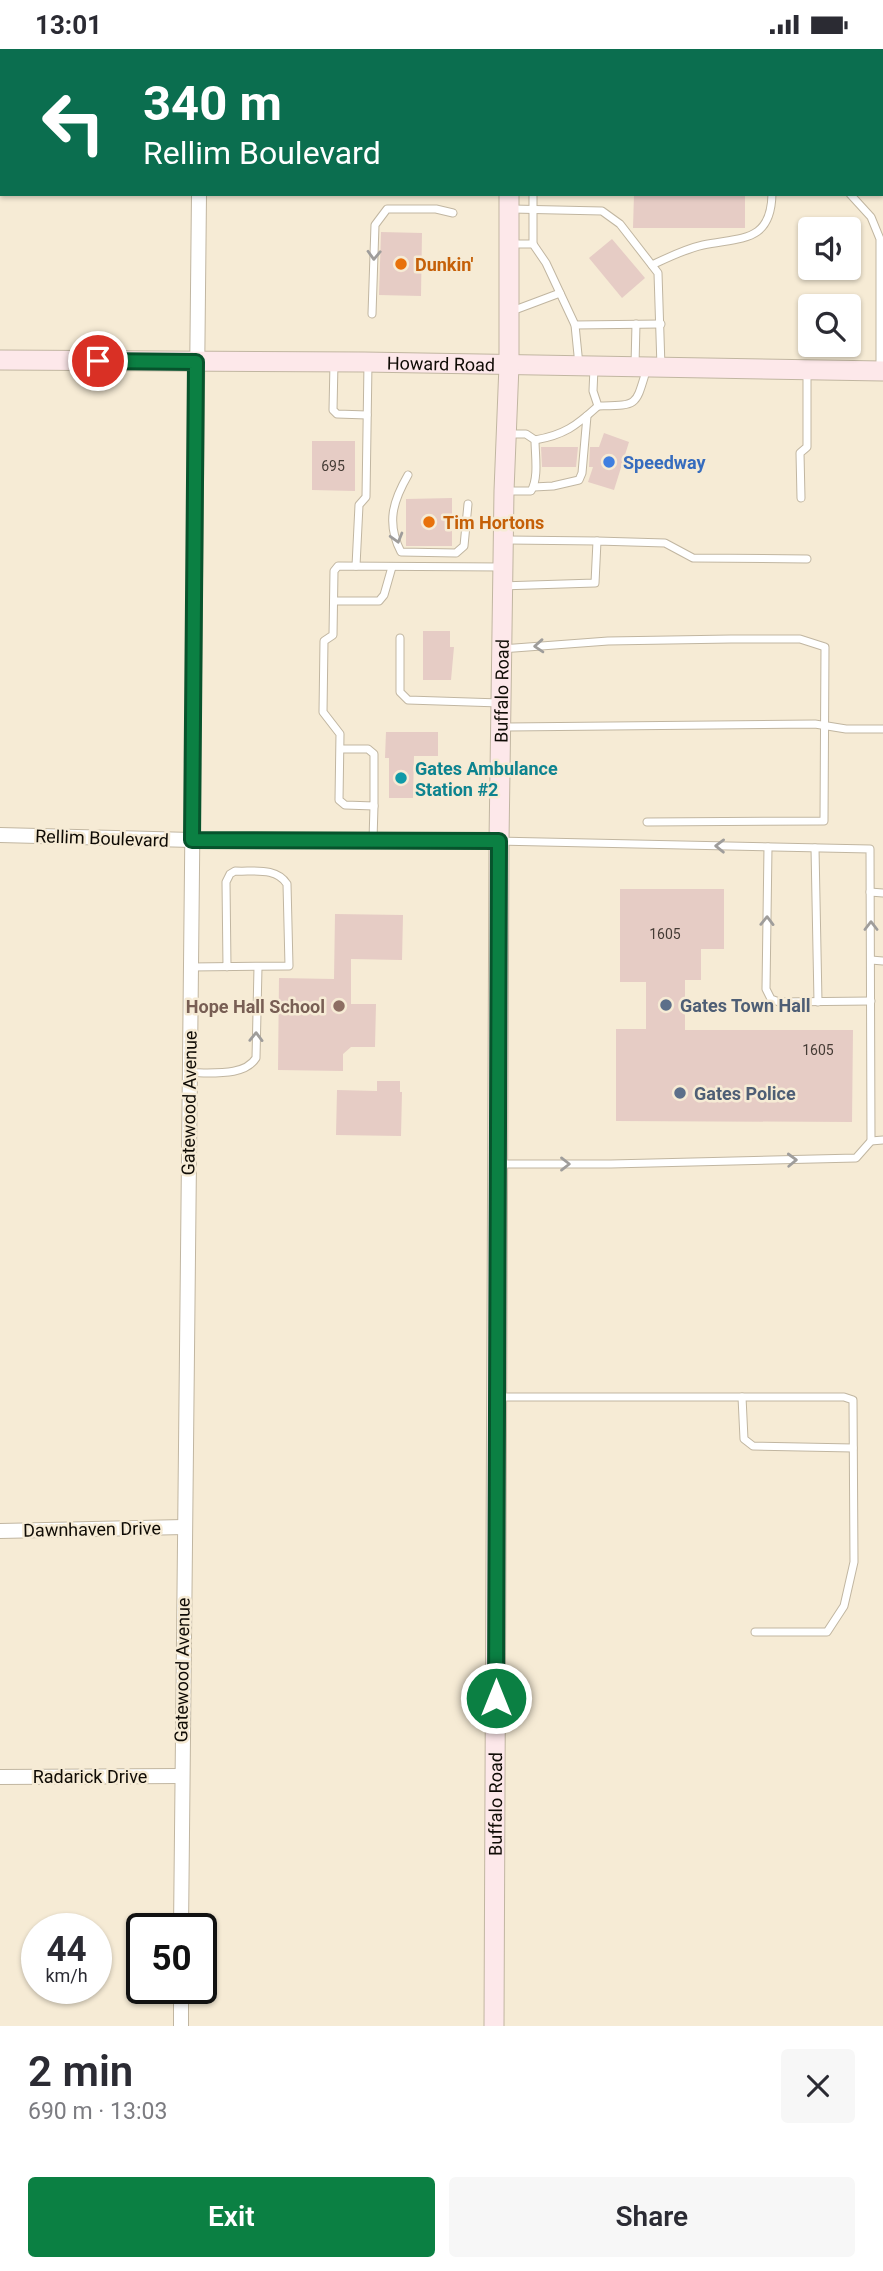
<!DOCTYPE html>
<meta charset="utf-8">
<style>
:root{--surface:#fff;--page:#f7f7f7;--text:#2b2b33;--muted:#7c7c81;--accent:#0b8043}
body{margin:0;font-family:Roboto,sans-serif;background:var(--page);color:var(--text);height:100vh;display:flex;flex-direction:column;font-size:26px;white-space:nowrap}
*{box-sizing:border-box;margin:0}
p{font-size:23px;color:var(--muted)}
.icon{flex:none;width:38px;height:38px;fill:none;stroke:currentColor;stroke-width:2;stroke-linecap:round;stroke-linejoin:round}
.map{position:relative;height:1977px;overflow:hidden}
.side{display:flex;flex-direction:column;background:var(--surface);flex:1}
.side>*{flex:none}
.top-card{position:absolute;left:0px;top:0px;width:884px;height:147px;box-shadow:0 2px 5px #0004;background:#0b6e4f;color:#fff;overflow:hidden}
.controls{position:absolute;left:798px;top:168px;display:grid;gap:14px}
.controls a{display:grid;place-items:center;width:63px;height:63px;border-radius:7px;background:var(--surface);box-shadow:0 2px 5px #0004;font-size:35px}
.speed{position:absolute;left:21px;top:1864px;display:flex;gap:14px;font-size:35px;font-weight:700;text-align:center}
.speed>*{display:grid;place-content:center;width:91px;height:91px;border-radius:50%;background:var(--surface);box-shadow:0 2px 5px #0004;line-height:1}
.speed small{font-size:18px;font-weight:400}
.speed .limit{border:4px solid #111;border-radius:10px;background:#fff;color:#111}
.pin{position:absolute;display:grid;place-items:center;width:60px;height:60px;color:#fff;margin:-30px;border:4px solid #fff;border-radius:50%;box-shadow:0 2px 7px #0007}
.me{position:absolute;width:77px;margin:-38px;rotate:0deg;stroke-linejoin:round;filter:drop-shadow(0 0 5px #0008)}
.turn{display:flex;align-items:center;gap:24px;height:147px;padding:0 28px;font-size:32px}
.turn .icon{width:91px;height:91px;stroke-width:2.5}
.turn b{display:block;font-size:49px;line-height:60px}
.round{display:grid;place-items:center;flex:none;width:74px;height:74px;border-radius:7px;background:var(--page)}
.head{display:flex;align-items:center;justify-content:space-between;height:119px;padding:0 28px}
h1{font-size:42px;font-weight:600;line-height:52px}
.primary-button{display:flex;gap:14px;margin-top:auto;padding:14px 28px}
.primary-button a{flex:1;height:80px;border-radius:7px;background:var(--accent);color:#fff;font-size:28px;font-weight:600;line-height:80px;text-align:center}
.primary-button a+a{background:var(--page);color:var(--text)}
.status{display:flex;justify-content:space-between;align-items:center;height:49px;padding:0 35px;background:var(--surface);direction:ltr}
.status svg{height:19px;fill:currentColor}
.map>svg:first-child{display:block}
.building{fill:#e6ccc5}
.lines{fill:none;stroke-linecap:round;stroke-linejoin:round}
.service-casing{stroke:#c1b6a1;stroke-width:9}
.minor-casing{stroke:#c1b6a1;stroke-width:16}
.secondary-casing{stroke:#c1b6a1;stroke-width:21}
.service{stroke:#fff;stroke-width:7}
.minor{stroke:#fff;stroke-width:14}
.secondary{stroke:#fde8ea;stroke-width:19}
.oneway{stroke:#9f9d9b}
.route-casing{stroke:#07532c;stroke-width:18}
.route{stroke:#0b8043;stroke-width:12}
.food-dot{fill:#e8710a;stroke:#f6ebd5;stroke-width:2.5}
.shop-dot{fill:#3f7fe0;stroke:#f6ebd5;stroke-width:2.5}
.culture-dot{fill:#0f9aa8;stroke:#f6ebd5;stroke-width:2.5}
.service-dot{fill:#5c6f8a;stroke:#f6ebd5;stroke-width:2.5}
.education-dot{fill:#8d6e63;stroke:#f6ebd5;stroke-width:2.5}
.labels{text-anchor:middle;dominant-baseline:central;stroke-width:5;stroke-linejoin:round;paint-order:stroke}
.number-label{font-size:14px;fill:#453b35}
.food-label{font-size:18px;font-weight:bold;fill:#c56008;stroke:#f6ebd5;text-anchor:start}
.street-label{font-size:18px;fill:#0f0b05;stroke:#f6ebd5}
.shop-label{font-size:18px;font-weight:bold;fill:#366cbe;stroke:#f6ebd5;text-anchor:start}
.culture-label{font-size:18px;font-weight:bold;fill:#0d838f;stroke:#f6ebd5;text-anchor:start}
.service-label{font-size:18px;font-weight:bold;fill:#4e5e75;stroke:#f6ebd5;text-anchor:start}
.education-label{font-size:18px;font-weight:bold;fill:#785e54;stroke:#f6ebd5;text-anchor:end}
</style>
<div class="status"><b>13:01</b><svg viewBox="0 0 49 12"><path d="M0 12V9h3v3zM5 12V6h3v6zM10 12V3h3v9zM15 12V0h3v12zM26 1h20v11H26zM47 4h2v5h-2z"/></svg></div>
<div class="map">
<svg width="883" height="1977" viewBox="0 0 883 1977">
<rect width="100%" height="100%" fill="#f6ebd5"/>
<g class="building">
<polygon points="634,145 745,145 745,179 633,179"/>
<polygon points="381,183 422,184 421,247 379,246"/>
<polygon points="612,190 645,229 622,249 589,209"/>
<polygon points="604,384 629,393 614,441 588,433 593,418 589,418 590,398 599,398"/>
<polygon points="312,392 355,392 355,442 312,441"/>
<polygon points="541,398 578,398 576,418 542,418"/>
<polygon points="452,449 452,497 406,497 406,450"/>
<polygon points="423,582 450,582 450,598 454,598 451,631 423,631"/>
<polygon points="386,683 438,683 438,707 414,707 413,749 389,749 389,709 385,709"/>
<polygon points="620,840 724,840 724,900 701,900 701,931 685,931 685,981 853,981 852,1073 616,1072 616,980 646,980 646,933 620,933"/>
<polygon points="335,865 403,866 402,911 351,910 351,955 376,955 375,998 351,998 343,1005 343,1022 278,1021 279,929 334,930"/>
<polygon points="377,1032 400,1032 400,1043 402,1043 401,1087 336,1086 337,1041 377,1042"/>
</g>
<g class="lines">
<defs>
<g id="service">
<polyline points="850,145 871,168 880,190 880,321"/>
<polyline points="512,160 602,162 620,175 658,224 661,318"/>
<polyline points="512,195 533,195 546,214 575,276 579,316"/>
<polyline points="533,195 533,145"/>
<path d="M652,216C669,208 685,200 703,196C741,188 771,194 772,145"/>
<polyline points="512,262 560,244"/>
<polyline points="372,265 375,176 387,160 436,160 453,164"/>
<polyline points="575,276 661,275"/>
<polyline points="334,314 333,361 337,365 367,366"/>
<polyline points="635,316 636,275"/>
<path d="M594,319L593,342L598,357C639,356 635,358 647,319"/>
<path d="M535,391C564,386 576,377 598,357"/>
<path d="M408,426C393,452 386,474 401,503L456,504L464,497L468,455"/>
<polyline points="534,438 553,437 579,431 582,424 587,367"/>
<path d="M504,442H531C539,429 535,406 535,391L526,385H508"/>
<polyline points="801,449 800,404 807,398 807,323"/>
<polyline points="507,491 597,492"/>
<polyline points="356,517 359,456 366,448 368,314"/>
<polyline points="503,537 595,534 597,492 665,494 693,509 807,510"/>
<polyline points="334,552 379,552 384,546 392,518"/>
<polyline points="400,589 400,643 408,651 500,654"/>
<polyline points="502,600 608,592 731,590 800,590 825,598 824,772 647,773"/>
<polyline points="501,678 815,675 846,680 883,680"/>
<polyline points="340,700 368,700 374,705 374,757 345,756 339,751 340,685 323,663 324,592 333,586 334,522 338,517 502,518"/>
<polyline points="373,791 374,757"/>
<polyline points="768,798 766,940 771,950 779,953 871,952"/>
<polyline points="815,799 818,953"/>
<polyline points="870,843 883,844"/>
<polyline points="871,911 883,912"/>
<path d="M191,918L289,917L287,835C276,818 254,823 235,822L230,825L226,833L227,918"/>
<path d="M190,1024C211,1023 244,1028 256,1009L258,918"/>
<polyline points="871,1092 883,1091"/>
<polyline points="501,1115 611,1115 856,1109 871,1092 870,800 502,792"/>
<polyline points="498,1348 844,1348 853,1351 854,1513 844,1557 827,1583 755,1583"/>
<polyline points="742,1348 744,1390 753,1397 853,1399"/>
</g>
<g id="minor">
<polyline points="201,2 201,0"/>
<polyline points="0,786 192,791 499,792"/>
<polyline points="0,1482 184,1478"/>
<polyline points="0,1728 181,1727"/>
<polyline points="181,1880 199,145"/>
<polyline points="181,1939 181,1977"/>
</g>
<g id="secondary">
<polyline points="509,2 509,0"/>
<path id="s1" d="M0,311L364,313L883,322"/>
<path id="s2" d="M494,1977L499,792L504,442L509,316V145"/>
</g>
</defs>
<use href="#service" class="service-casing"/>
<use href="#minor" class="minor-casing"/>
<use href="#secondary" class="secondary-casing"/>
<use href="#service" class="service"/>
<use href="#minor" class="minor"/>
<use href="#secondary" class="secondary"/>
</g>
<defs><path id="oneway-chevron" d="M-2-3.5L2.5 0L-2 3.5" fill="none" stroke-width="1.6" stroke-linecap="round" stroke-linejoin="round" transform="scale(1.75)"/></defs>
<g class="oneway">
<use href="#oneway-chevron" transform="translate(374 206) rotate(92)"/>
<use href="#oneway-chevron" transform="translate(397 489) rotate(74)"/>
<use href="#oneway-chevron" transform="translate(539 597) rotate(176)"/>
<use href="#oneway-chevron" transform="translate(720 797) rotate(-179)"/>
<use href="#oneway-chevron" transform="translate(767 872) rotate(-89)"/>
<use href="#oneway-chevron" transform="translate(871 877) rotate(-90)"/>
<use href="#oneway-chevron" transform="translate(256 988) rotate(-89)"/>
<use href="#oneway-chevron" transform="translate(792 1111) rotate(-2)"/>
<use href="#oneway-chevron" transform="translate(565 1115)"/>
</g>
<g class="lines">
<defs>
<polyline id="route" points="98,312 196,313 192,791 499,792 496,1649"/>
</defs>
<use href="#route" class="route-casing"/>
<use href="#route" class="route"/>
</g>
<g class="food-dot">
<circle cx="401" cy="215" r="7"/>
<circle cx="429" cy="473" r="7"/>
</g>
<circle class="shop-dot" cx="609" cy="413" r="7"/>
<circle class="culture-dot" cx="401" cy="729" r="7"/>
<g class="service-dot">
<circle cx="666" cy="956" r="7"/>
<circle cx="680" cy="1044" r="7"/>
</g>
<circle class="education-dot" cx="339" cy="957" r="7"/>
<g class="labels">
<g class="number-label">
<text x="333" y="417">695</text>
<text x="665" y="885">1605</text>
<text x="818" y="1001">1605</text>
</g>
<g class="food-label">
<text x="415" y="215">Dunkin'</text>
<text x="443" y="473">Tim Hortons</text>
</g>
<g class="street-label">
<text stroke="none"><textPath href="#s1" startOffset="441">Howard Road</textPath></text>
<text stroke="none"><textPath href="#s2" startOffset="1335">Buffalo Road</textPath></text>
<text transform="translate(102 789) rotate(2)">Rellim Boulevard</text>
<text transform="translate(189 1054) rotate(-89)">Gatewood Avenue</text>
<text transform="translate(92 1480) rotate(-1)">Dawnhaven Drive</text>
<text transform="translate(182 1621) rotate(-89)">Gatewood Avenue</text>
<text x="90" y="1727">Radarick Drive</text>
<text stroke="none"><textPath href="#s2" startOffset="222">Buffalo Road</textPath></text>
</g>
<g class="shop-label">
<text x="623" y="413">Speedway</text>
</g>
<g class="culture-label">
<text x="415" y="719">Gates Ambulance<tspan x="415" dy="21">Station #2</tspan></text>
</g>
<g class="service-label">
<text x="680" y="956">Gates Town Hall</text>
<text x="694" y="1044">Gates Police</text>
</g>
<g class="education-label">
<text x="325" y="957">Hope Hall School</text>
</g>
</g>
</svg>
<div class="controls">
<a><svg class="icon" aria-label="sound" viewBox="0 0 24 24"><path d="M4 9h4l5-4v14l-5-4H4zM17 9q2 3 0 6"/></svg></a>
<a><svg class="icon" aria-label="search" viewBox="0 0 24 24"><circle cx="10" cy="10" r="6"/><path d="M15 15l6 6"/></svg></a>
</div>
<div class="speed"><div>44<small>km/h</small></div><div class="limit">50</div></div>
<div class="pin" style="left:98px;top:312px;background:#d93025"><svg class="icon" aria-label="arrive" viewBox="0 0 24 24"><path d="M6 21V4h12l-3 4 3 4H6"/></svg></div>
<svg class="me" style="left:496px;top:1649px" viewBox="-20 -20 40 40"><circle r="17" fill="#0b8043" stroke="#fff" stroke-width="3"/><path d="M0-11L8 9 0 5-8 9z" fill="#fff"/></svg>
<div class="top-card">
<div class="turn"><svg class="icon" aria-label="left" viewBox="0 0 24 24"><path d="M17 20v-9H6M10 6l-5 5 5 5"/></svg><div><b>340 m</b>Rellim Boulevard</div></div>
</div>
</div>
<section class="side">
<div class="head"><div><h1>2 min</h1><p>690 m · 13:03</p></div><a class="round"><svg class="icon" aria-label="close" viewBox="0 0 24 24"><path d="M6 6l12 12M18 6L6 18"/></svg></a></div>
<div class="primary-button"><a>Exit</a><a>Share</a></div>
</section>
